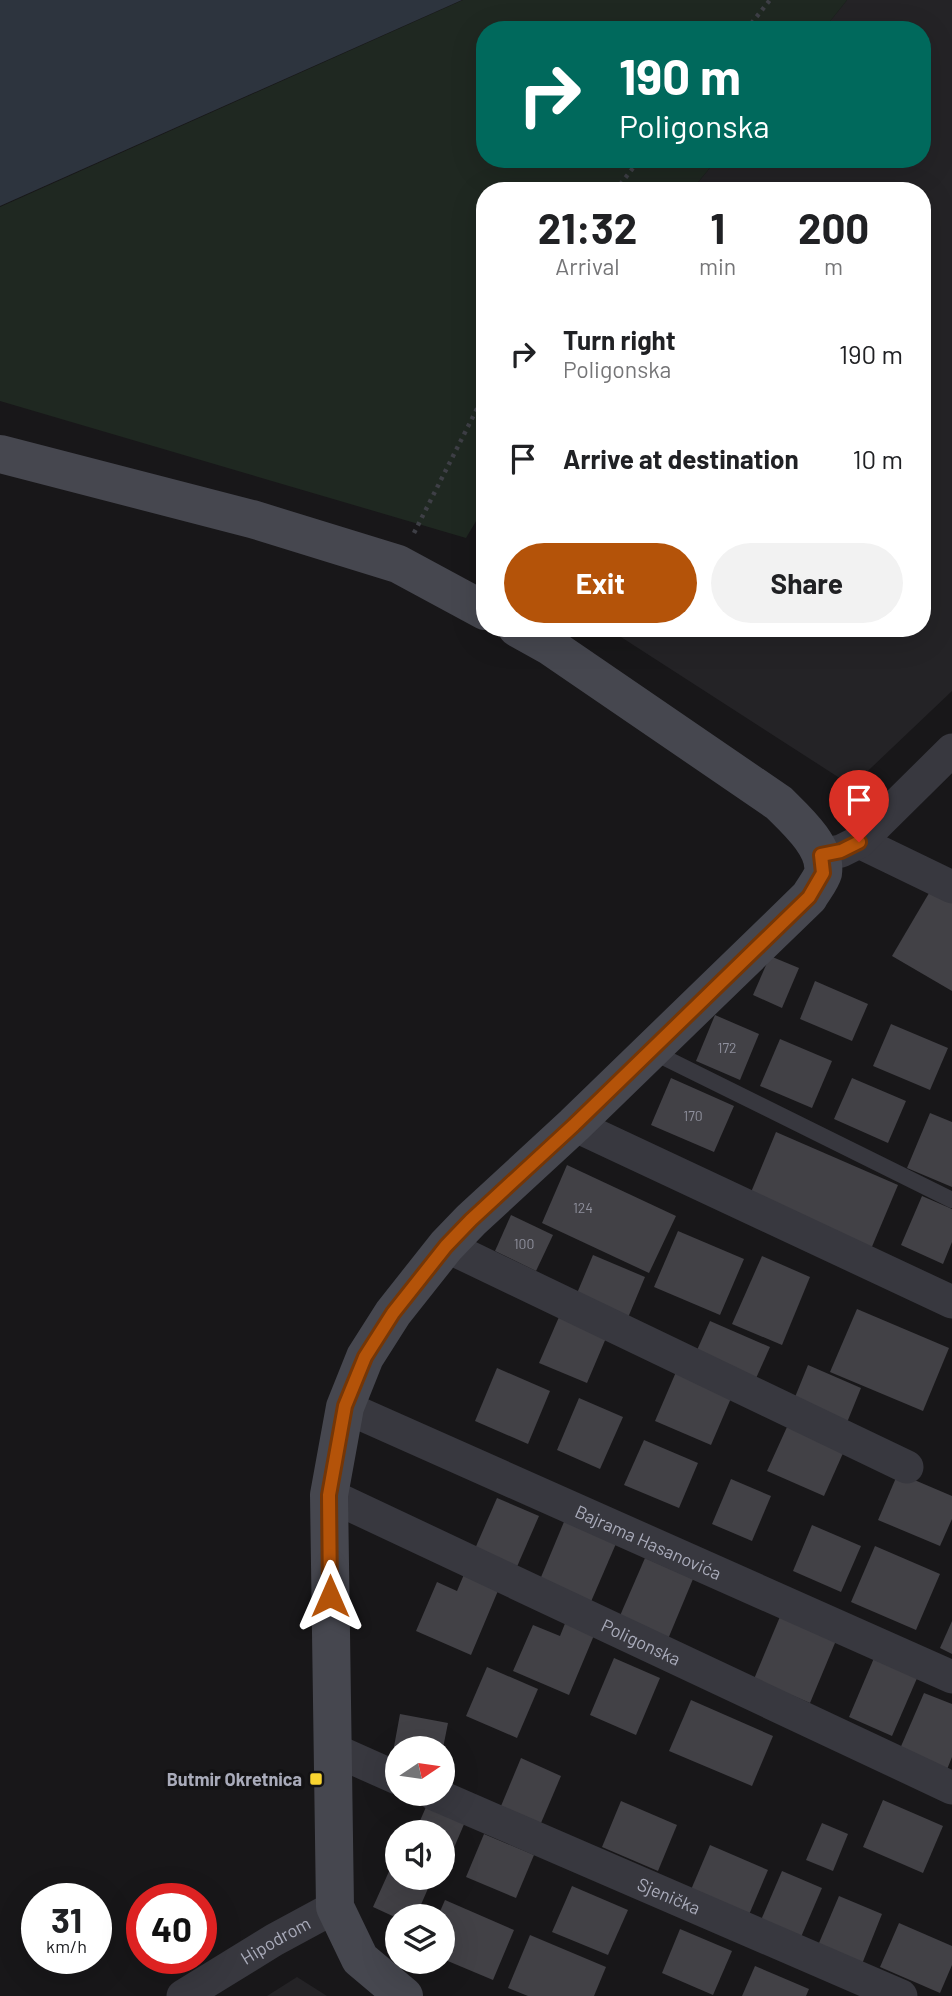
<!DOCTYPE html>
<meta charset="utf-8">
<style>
:root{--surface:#fff;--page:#f2f2f2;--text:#202124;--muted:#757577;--accent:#b45309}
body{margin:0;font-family:Barlow,sans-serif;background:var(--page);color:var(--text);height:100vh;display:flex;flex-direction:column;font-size:26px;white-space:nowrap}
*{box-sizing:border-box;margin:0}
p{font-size:23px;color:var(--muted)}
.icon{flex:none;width:38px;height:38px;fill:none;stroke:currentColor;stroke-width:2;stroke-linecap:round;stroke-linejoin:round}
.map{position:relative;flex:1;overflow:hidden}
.side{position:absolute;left:476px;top:182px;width:455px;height:455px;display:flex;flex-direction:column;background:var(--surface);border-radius:28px;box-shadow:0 7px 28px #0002}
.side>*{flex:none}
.hud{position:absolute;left:476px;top:21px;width:455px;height:147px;border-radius:28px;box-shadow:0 7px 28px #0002;background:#00695c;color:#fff;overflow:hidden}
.needle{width:46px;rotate:77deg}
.fabs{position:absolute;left:385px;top:1736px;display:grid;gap:14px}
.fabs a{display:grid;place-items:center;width:70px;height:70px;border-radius:50%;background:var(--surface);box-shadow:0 7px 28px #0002;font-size:35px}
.speed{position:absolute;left:21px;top:1883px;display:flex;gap:14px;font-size:35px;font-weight:700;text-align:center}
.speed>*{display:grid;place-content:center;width:91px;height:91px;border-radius:50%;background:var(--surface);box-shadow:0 7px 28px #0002;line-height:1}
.speed small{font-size:18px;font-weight:400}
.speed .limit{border:10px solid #d22;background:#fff;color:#111}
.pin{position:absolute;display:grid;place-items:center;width:60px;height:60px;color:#fff;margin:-72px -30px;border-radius:50% 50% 50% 0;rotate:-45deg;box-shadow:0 0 7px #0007}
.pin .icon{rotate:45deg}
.me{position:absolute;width:77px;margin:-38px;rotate:0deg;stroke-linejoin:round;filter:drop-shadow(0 0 5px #0008)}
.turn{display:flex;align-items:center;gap:24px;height:147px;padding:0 28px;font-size:32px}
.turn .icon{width:91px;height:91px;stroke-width:2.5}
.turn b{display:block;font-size:49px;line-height:60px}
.eta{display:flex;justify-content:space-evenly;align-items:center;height:119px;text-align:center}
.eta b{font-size:42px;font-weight:700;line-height:49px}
.button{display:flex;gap:14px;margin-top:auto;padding:14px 28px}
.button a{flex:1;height:80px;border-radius:42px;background:var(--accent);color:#fff;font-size:28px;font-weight:700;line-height:80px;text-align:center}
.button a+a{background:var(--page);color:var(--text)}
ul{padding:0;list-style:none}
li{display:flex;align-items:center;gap:21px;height:105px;padding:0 28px}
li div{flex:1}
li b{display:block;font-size:26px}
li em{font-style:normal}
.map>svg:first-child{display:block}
.built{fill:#242326}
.green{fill:#1f2821}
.water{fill:#2d343e}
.building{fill:#424146}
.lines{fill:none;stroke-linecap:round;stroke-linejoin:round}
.path{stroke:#3e3f46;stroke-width:4.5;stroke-dasharray:3.5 5;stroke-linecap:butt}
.lane{stroke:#38383f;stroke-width:16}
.street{stroke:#38383f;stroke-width:33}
.secondary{stroke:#46474f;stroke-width:38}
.route-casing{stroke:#753606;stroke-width:18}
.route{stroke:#b45309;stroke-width:12}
.poi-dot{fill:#f9d430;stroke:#131214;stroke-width:2.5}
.labels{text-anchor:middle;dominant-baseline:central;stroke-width:7;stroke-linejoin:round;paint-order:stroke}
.number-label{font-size:14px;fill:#8f909d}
.street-label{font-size:18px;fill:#a9abba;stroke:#131214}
.poi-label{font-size:18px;font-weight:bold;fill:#a9abba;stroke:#131214;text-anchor:end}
</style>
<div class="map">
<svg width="952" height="1996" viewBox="0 0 952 1996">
<rect width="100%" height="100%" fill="#181719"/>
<g class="built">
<polygon points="847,0 952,0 952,691 852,786 607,628 922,628 922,191 691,191 717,159 922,159 922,30 823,30"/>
<polygon points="297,1977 327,1996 267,1996"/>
</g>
<polygon class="green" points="463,0 847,0 823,30 485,30 485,159 717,159 691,191 485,191 485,506 466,538 0,401 0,207"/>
<polygon class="water" points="0,0 462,0 0,206"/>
<g class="building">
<polygon points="932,888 952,900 952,991 892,956"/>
<polygon points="770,956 799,968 782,1008 753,995"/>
<polygon points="815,981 868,1004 852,1041 800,1019"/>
<polygon points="715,1015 759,1034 740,1080 696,1061"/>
<polygon points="891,1024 948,1048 930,1090 873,1066"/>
<polygon points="780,1039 832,1061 812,1108 760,1086"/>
<polygon points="671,1078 734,1106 714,1152 651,1125"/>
<polygon points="852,1078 906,1101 888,1143 834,1119"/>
<polygon points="930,1113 952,1122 952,1187 907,1168"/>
<polygon points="776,1132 898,1185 871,1249 749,1197"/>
<polygon points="567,1165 676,1216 649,1273 542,1223"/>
<polygon points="922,1196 952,1209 952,1242 943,1264 901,1245"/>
<polygon points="511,1215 553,1235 536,1271 495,1251"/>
<polygon points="678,1231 744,1259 720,1315 654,1287"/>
<polygon points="593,1255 645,1277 627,1320 575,1298"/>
<polygon points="762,1256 810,1277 782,1345 732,1324"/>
<polygon points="857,1309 949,1348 923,1411 830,1372"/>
<polygon points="559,1317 606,1338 587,1383 539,1363"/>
<polygon points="710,1321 770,1347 753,1385 693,1359"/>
<polygon points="808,1365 861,1388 846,1425 793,1402"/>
<polygon points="497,1368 550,1391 528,1444 475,1421"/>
<polygon points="676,1372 732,1396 711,1445 655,1421"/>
<polygon points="579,1398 623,1417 600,1469 557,1450"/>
<polygon points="787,1427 844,1451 824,1496 767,1471"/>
<polygon points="644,1440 698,1463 679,1508 624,1485"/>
<polygon points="898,1473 952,1496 952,1519 940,1546 878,1520"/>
<polygon points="731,1479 771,1496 752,1541 712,1524"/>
<polygon points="497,1498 539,1516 516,1569 474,1551"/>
<polygon points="566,1517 618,1539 590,1604 539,1582"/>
<polygon points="812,1525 861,1546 841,1592 793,1571"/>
<polygon points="875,1546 940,1574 916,1630 851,1602"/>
<polygon points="645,1558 693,1579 668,1639 619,1618"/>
<polygon points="465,1572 500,1586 471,1655 416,1631 437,1582 457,1591"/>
<polygon points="784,1607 840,1631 810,1703 754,1679"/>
<polygon points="566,1621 595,1633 569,1695 513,1671 533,1625 560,1636"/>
<polygon points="952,1621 952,1654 940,1648"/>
<polygon points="877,1651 921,1669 892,1736 849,1717"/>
<polygon points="614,1658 660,1678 636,1735 590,1715"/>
<polygon points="487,1667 538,1689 517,1738 466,1716"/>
<polygon points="924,1693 952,1704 952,1757 946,1772 899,1751"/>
<polygon points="691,1700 773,1736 752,1786 669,1751"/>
<polygon points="400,1714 448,1723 443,1748 397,1748 397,1764 391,1763"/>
<polygon points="521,1758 561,1776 541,1823 501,1806"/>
<polygon points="430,1798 468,1815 453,1850 443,1845 443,1832 415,1832"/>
<polygon points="883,1800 943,1826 923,1873 863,1847"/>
<polygon points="621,1801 677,1825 658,1871 602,1847"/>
<polygon points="822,1823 848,1834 833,1871 806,1860"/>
<polygon points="484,1834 534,1855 516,1898 466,1877"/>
<polygon points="710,1845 768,1870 748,1917 690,1892"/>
<polygon points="391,1867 397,1870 397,1878 416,1878 430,1884 416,1916 397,1916 397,1918 373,1907"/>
<polygon points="782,1871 822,1888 798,1944 758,1927"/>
<polygon points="572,1886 628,1910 608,1955 552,1932"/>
<polygon points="839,1896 882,1914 860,1969 816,1950"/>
<polygon points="445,1900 514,1930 493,1980 443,1959 443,1916 438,1916"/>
<polygon points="899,1923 952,1946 952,1965 940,1993 880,1967"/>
<polygon points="680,1929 732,1951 713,1995 662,1973"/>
<polygon points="530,1935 606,1967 594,1996 528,1996 508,1988"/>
<polygon points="755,1966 809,1989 806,1996 742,1996"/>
</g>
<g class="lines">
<g class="path">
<polyline points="746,30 770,0"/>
<polyline points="615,191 640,159"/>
<polyline points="414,533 485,393"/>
</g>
<polyline class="lane" points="651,1051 952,1200"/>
<g class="street">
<polyline points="859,842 952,887"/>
<polyline points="821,855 841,851 859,842 952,750"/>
<polyline points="574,1125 952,1302"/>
<polyline points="446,1246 907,1467"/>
<path id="s1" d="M345,1407L952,1677"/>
<path id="s2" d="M329,1495L952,1788"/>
<polyline points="332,1749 397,1778"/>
<path id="s3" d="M434,1794L901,1996"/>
<path id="s4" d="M183,1996L274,1940L335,1907"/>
</g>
<g class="secondary">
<polyline points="0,454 252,519 398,564 485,611"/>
<path d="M404,1996L360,1959L335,1907L329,1495L345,1407L365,1357L393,1313L446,1246L471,1220L574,1125L809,897C813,890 821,880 823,873C827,847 795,819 779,803L551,647L517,628"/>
</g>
</g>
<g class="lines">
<defs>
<polyline id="route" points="330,1596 329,1495 345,1406 365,1357 393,1313 446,1246 471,1220 574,1125 809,897 823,873 821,855 841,851 859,842"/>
</defs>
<use href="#route" class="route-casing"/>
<use href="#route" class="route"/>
</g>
<rect class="poi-dot" x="309" y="1772" width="14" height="14" rx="3.5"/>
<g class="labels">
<g class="number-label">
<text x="727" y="1047">172</text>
<text x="693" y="1115">170</text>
<text x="583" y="1207">124</text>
<text x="524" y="1243">100</text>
</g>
<g class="street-label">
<text stroke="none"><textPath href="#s1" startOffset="332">Bajrama Hasanovića</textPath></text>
<text stroke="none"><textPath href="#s2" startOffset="345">Poligonska</textPath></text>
<text stroke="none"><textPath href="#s3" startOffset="256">Sjenička</textPath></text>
<text stroke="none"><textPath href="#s4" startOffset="108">Hipodrom</textPath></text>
</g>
<g class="poi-label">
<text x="302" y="1779">Butmir Okretnica</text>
</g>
</g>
</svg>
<div class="fabs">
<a><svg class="needle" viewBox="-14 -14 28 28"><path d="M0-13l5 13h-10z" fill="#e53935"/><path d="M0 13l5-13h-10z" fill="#757577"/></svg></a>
<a><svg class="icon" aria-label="sound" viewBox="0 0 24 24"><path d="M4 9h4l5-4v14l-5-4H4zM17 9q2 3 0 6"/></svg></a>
<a><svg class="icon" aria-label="layers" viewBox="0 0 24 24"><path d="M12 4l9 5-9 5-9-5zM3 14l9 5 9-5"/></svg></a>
</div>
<div class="speed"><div>31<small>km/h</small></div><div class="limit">40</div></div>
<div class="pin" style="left:859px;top:842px;background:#d93025"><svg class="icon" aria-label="arrive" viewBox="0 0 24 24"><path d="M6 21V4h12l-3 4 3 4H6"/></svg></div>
<svg class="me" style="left:330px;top:1596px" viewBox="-20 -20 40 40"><path d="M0-17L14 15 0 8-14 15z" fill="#b45309" stroke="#fff" stroke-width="4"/></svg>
<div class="hud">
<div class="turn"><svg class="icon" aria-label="right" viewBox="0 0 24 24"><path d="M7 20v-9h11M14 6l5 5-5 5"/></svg><div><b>190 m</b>Poligonska</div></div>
</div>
<section class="side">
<div class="eta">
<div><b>21:32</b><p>Arrival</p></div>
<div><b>1</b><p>min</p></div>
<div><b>200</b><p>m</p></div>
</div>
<ul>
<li><svg class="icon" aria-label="right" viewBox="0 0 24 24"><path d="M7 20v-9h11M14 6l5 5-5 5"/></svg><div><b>Turn right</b><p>Poligonska</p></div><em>190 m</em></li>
<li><svg class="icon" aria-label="arrive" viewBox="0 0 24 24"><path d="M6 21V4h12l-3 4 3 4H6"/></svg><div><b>Arrive at destination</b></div><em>10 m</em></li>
</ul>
<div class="button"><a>Exit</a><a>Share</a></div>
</section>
</div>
